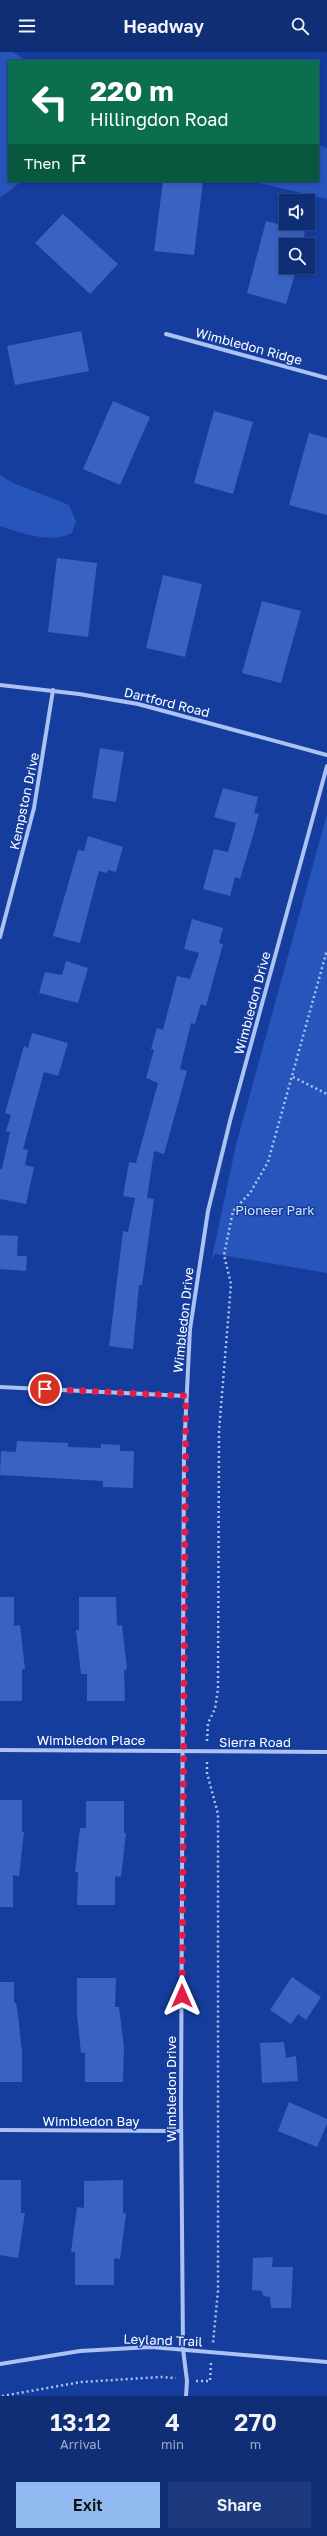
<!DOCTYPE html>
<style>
:root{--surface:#102e76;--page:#1e3a7e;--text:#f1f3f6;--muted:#9ca8c5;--line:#304a88;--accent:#90b9f0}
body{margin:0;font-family:"Golos Text",sans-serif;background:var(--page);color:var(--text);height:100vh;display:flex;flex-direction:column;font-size:15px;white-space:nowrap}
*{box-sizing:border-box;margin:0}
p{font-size:13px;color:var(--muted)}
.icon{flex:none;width:22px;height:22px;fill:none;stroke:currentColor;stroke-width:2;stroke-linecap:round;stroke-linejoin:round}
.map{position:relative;height:2344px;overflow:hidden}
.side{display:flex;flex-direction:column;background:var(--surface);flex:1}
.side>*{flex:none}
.guide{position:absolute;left:8px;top:8px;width:311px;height:122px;border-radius:0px;box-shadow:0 2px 6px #0003,0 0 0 1px var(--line);background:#0b6e4f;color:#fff;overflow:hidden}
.fabs{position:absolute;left:279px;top:142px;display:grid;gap:8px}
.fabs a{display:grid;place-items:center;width:36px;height:36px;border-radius:0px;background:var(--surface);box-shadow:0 2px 6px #0003,0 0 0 1px var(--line);font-size:20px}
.pin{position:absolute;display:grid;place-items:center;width:34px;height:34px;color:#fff;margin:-17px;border:2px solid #fff;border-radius:50%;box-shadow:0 1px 4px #0007}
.me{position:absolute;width:44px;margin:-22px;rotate:0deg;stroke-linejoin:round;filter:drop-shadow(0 0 3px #0008)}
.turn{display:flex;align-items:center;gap:14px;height:84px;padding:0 16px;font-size:18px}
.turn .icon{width:52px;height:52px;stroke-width:2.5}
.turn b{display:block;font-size:28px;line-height:34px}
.then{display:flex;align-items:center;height:38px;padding:0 16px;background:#0003;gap:8px;font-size:15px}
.eta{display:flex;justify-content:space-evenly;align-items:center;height:68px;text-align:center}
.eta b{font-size:24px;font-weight:600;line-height:28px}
.button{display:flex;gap:8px;margin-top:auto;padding:8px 16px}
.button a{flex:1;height:46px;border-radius:0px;background:var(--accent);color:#111;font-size:16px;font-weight:600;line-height:46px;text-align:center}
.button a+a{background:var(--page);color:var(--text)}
header{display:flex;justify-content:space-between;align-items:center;height:52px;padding:0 16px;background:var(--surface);font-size:18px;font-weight:600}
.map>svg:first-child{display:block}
.green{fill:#2855bb}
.building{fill:#3963c2}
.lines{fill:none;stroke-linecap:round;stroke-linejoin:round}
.path{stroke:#abc2f3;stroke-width:2.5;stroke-dasharray:2 3;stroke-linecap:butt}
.street{stroke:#abc2f3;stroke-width:4}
.route{stroke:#e11d48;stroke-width:7;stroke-dasharray:0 12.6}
.labels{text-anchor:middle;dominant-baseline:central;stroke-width:3;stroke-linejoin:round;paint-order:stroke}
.street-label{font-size:13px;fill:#fff;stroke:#153d9d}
.park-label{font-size:13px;fill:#d4e1fd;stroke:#153d9d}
</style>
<header><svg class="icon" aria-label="menu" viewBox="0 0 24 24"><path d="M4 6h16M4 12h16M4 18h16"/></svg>Headway<svg class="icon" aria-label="search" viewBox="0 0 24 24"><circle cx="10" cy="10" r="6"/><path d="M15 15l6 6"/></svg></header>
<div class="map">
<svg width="327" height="2344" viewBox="0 0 327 2344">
<rect width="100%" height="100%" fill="#153d9d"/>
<g class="green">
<polygon points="0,0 13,0 26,9 9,9 9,129 22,129 0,146"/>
<polygon points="318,93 327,96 327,147 251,129 318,129"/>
<path d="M0,423L13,431L69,453L76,470L72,481C52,492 20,481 0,474Z"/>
<polygon points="327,762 327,1221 215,1202 211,1210 236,1093"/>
</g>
<g class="building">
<polygon points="163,129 203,129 194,203 154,199"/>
<polygon points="63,162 118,212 90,242 35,191"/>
<polygon points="266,169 305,179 302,193 286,193 286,215 297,215 286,252 247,241"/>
<polygon points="81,279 89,319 15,333 7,294"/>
<polygon points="113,349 150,365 120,433 83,417"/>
<polygon points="214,359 253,370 233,442 194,431"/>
<polygon points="309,381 327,386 327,463 289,453"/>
<polygon points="57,506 97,511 88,585 48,580"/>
<polygon points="163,523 202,532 185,605 146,596"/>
<polygon points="262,549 301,559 281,631 242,621"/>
<polygon points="100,696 124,700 116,750 92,746"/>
<polygon points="223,736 258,745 254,761 259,762 254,780 240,827 235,825 230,844 203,837 214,797 228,800 236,771 214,765"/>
<polygon points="88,784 123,795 116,820 108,818 107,821 99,819 80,891 53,884 78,798 84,799"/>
<polygon points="192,867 223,876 219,891 223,892 206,954 201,952 195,972 191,971 180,1017 187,1019 164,1102 154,1099 147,1146 154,1147 142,1233 139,1233 133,1297 109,1294 123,1179 128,1180 135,1146 123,1144 129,1110 136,1111 158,1031 146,1026 154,998 151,997 157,976 163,978 177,924 190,927 199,901 184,897"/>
<polygon points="66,909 88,916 78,951 39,941 45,920 62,923"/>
<polygon points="32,981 68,991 58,1024 44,1020 23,1097 28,1098 25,1113 34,1115 26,1152 0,1147 0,1117 2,1117 10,1080 6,1079 11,1063 5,1061 24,994 28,996"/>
<polygon points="0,1183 18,1184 17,1204 27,1204 26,1219 0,1217"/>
<polygon points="17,1389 68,1391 68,1395 101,1396 101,1392 120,1393 120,1399 134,1399 133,1436 103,1435 103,1429 0,1423 1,1399 16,1400"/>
<polygon points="0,1545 14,1545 14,1574 20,1573 25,1617 22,1617 22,1649 0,1649"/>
<polygon points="79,1545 116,1545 117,1574 122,1573 127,1617 124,1618 125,1649 87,1649 87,1622 81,1622 76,1578 79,1578"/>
<polygon points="0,1748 22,1748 22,1780 24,1780 19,1824 13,1823 13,1855 0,1855"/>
<polygon points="86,1749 124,1749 124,1781 126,1781 121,1825 115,1824 115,1853 77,1853 78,1820 75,1820 80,1776 86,1776"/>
<polygon points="292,1925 321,1945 306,1968 298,1962 291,1972 270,1958"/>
<polygon points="77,1926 116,1926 115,1955 119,1955 124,1995 123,2030 85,2030 85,2001 81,2001 77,1962"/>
<polygon points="0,1930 14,1930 14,1951 16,1951 18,1963 22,2000 22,2030 0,2030"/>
<polygon points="284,1990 286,2006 296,2004 298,2029 262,2031 260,1991"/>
<polygon points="289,2050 327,2067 327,2072 317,2095 278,2079"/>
<polygon points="0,2128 21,2128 21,2161 25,2161 18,2206 0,2203"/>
<polygon points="123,2128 123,2161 126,2162 120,2207 114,2206 114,2233 75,2233 75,2200 71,2200 77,2155 84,2156 84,2129"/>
<polygon points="273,2205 272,2215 293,2215 291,2256 271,2256 270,2245 263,2244 262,2239 252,2238 253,2206"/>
</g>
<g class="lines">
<g class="path">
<polyline points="293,1025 327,1042"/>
<polyline points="207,1689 208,1671 215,1657 218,1637 219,1379 231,1232 224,1203 233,1159 250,1141 268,1110 327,898"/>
<polyline points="207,1710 207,1721 218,1762 218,2239 213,2291"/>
<polyline points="196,2329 210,2329 211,2310"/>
<polyline points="2,2344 81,2330 161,2325 176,2326"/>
</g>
<g class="street">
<polyline points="166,282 327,326"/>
<polyline points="0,633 79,642 138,652 327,703"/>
<polyline points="0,885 34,756 53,638"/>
<polyline points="0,1335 186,1344"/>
<polyline points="0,1698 327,1700"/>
<polyline points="0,2078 181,2079"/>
<polyline points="0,2312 80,2299 151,2295 327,2310"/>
<polyline points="186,2344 187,2329 183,2297 181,2054 184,1399 190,1277 208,1159 230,1069 327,714"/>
</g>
</g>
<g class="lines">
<polyline class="route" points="45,1337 186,1344 182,1944"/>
</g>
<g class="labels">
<g class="street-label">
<text transform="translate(249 294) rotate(15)">Wimbledon Ridge</text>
<text transform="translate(167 650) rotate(14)">Dartford Road</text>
<text transform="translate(24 749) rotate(-78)">Kempston Drive</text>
<text transform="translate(252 951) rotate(-75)">Wimbledon Drive</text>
<text transform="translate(183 1268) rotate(-84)">Wimbledon Drive</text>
<text x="91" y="1688">Wimbledon Place</text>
<text x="255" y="1690">Sierra Road</text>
<text transform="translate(171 2037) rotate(-90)">Wimbledon Drive</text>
<text x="91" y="2069">Wimbledon Bay</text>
<text transform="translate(163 2288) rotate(2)">Leyland Trail</text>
</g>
<g class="park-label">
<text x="275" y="1158">Pioneer Park</text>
</g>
</g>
</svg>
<div class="fabs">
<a><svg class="icon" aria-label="sound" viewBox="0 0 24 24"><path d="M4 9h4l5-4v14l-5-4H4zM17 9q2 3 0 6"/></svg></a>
<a><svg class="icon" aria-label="search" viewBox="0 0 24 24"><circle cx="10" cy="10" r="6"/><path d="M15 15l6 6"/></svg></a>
</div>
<div class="pin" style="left:45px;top:1337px;background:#d93025"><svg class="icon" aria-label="arrive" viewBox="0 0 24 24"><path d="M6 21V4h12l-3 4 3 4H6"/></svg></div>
<svg class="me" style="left:182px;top:1944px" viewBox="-20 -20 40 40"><path d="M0-17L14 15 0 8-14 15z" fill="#e11d48" stroke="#fff" stroke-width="4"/></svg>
<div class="guide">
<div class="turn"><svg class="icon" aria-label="left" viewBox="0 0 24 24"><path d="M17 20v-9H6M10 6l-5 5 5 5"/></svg><div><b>220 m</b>Hillingdon Road</div></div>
<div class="then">Then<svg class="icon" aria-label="arrive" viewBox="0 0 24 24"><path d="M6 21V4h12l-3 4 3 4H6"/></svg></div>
</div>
</div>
<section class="side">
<div class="eta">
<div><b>13:12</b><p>Arrival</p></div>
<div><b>4</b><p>min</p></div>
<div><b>270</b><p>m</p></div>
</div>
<div class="button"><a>Exit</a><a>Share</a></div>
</section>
